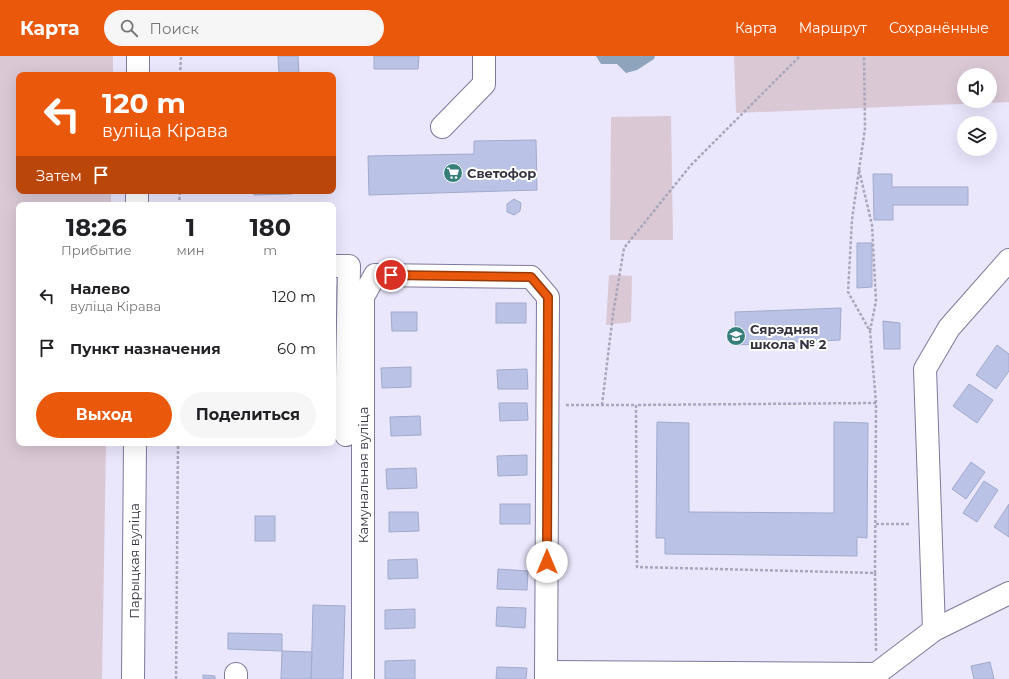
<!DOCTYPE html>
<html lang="ru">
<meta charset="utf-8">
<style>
:root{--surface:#fff;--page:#f6f6f6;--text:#202124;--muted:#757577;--accent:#ea580c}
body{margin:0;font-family:Montserrat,sans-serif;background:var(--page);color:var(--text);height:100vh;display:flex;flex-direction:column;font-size:15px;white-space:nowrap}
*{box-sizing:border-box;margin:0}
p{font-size:13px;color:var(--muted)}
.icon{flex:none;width:22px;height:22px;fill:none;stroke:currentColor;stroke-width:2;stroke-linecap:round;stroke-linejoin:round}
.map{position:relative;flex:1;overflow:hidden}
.sheet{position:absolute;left:16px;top:146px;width:320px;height:244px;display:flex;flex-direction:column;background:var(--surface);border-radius:8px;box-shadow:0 4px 16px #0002}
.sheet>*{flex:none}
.banner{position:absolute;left:16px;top:16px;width:320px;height:122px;border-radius:8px;box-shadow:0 4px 16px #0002;background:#ea580c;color:#fff;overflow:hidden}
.fabs{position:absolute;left:957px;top:12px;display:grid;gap:8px}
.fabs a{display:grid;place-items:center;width:40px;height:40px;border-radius:50%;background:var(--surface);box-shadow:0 4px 16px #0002;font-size:20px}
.pin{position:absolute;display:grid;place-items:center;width:34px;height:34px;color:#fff;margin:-17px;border:2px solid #fff;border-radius:50%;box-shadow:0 1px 4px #0007}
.me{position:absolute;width:44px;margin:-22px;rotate:0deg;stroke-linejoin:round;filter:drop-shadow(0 0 3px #0008)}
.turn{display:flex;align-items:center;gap:14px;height:84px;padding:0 20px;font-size:18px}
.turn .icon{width:52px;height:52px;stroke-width:2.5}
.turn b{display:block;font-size:28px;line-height:34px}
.then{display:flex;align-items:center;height:38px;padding:0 20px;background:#0003;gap:8px;font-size:15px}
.eta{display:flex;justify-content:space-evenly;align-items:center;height:68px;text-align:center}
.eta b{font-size:24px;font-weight:700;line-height:28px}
.button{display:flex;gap:8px;margin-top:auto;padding:8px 20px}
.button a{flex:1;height:46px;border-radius:24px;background:var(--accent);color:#fff;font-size:16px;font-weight:700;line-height:46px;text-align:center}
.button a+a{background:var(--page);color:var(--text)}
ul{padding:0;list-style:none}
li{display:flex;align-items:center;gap:12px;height:52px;padding:0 20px}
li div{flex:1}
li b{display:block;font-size:15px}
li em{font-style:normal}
header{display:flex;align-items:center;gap:24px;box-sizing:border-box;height:56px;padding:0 20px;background:var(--accent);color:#fff}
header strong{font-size:19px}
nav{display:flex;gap:22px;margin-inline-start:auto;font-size:14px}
.search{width:280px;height:36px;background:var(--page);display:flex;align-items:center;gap:10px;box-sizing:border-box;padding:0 14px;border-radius:22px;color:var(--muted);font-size:15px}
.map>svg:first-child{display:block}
.green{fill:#dac8d5;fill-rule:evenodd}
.water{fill:#8ea3bc}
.building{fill:#bac3e6;stroke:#a1aacc}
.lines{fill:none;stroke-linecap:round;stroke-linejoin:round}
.minor-casing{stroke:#80799a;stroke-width:24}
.major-casing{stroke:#80799a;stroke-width:24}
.path{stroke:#aaa7ba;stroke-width:2.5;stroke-dasharray:3 2;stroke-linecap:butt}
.minor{stroke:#fff;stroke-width:22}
.major{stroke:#fff;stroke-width:22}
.route-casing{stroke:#983908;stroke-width:10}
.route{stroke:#ea580c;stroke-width:7}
.labels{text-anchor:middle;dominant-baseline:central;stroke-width:4;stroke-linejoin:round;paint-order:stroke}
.poi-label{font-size:13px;font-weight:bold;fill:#363341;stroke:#fff;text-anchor:start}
.street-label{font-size:13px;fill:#363341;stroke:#fff}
</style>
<header>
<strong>Карта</strong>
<div class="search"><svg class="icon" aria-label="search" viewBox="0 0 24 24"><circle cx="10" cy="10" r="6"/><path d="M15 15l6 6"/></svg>Поиск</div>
<nav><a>Карта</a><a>Маршрут</a><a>Сохранённые</a></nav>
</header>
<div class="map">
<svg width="1009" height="623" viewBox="0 0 1009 623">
<rect width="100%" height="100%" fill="#eae6fc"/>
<g class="green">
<polygon points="0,0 113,0 113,19 19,19 19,135 111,135 111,149 19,149 19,387 106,387 102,623 0,623"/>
<path d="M734,0H1009V46L736,57ZM964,19H990V45H964Z"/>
<polygon points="671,60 673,184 610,184 611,61"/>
<polygon points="609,219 632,220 631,266 606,269"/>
</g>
<polygon class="water" points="596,0 655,0 654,3 637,14 626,17 617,8 601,8"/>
<g class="building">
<polygon points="278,0 298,0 299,19 279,19"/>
<polygon points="374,0 419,0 418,13 374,13"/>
<polygon points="536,84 537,134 369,139 368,100 474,98 474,85"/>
<polygon points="873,118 892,118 892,131 968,131 968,149 893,149 893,164 874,164"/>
<polygon points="254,135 292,135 292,138 254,139"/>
<polygon points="514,143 521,147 520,155 514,159 507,156 507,148"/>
<polygon points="857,187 872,187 872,231 857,232"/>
<rect x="333" y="230" width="3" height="29"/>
<rect x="496" y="247" width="30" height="20"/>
<polygon points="841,252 840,284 736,289 735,256"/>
<polygon points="391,256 417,256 417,275 392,275"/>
<polygon points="883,265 900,267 900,293 884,293"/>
<polygon points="997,289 1009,298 1009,315 996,333 976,319"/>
<polygon points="411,311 411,331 382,332 381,312"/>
<polygon points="527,313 528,333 498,333 497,314"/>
<polygon points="969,328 993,344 977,367 953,350"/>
<polygon points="499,347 527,347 528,364 500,365"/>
<polygon points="420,360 421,379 391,380 390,361"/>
<polygon points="657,366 689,367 689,456 834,457 834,366 868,367 867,482 857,481 857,500 665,498 665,482 656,482"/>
<polygon points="527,399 527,419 498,420 497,400"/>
<polygon points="971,406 985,416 966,443 952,433"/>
<polygon points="416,412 417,432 387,433 386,413"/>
<polygon points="984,425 998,434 977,466 963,457"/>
<rect x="500" y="448" width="30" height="20"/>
<polygon points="1009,448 1009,481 994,471"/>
<polygon points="389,456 418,456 419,475 389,476"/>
<rect x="255" y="460" width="20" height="25"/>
<polygon points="417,503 418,522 388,523 388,504"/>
<polygon points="498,513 528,515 527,534 497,533"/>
<polygon points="313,549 345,550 343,623 311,623"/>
<polygon points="497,551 526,552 525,572 496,570"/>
<polygon points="415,553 415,572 385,573 385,554"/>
<polygon points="228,577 282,578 282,595 228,593"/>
<polygon points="282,595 312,596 311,623 281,623"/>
<polygon points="415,604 415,623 385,623 385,605"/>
<polygon points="990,606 994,623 974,623 971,610"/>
<polygon points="497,611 527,612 526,623 496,623"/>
<polygon points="203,619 215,620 215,623 203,623"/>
</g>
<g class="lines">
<defs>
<g id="minor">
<polyline points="442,71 484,28 484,0"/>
<polyline points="333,210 349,210 346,379"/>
<polyline points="934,574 925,313 949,272 1009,204"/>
<polyline points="547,616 876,618 934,574 1009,537"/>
<polyline points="236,623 236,618"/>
<polyline points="363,623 363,241 375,219 531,221 548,241 546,623"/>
</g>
<g id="major">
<polyline points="138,19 138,0"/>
<polyline points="137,149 137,135"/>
<polyline points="133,623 135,387"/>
</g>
</defs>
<use href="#minor" class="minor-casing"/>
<use href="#major" class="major-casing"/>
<g class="path">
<polyline points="180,19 181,0"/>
<polyline points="859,114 865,73 864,0"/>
<polyline points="179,149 180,135"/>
<polyline points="870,275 876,245 872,169 859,114 852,164 848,236 870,275 876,347"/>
<polyline points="566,349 636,349 637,511 875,517 876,347 636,349"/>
<polyline points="602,349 613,258 624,192 691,109 800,0"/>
<polyline points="876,468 911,468"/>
<polyline points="875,517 876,595"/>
<polyline points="176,623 178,387"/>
</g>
<use href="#minor" class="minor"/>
<use href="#major" class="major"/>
</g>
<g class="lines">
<defs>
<polyline id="route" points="391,219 531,221 548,241 547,506"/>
</defs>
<use href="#route" class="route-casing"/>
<use href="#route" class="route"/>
</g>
<defs>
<symbol id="supermarket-disc" viewBox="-11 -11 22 22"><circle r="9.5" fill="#367e7a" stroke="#fff"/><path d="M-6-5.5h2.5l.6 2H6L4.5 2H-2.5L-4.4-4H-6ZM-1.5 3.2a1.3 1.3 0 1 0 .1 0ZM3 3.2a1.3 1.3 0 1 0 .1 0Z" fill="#fff"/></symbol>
<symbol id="school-disc" viewBox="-11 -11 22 22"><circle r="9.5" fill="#367e7a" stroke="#fff"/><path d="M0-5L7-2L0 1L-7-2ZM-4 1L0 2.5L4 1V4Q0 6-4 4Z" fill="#fff"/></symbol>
</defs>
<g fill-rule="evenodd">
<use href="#supermarket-disc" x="442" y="106" width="22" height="22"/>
<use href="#school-disc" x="725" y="269" width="22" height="22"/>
</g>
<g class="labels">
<g class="poi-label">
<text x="467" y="117">Светофор</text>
<text x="750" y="273">Сярэдняя<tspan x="750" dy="15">школа № 2</tspan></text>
</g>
<g class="street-label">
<text transform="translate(363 419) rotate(-90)">Камунальная вуліца</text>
<text transform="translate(134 505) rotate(-90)">Парыцкая вуліца</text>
</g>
</g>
</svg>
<div class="fabs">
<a><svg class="icon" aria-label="sound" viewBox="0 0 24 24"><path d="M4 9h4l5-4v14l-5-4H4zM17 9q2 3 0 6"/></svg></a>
<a><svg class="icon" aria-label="layers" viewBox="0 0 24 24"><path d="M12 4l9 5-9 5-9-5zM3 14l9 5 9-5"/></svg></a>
</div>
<div class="pin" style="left:391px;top:219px;background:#d93025"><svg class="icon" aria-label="arrive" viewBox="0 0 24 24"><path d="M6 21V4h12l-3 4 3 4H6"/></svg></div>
<svg class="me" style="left:547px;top:506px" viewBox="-20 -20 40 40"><circle r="19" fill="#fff"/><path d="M0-13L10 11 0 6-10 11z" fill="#ea580c"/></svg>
<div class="banner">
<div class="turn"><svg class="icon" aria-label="left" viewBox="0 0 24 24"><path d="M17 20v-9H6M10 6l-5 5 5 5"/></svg><div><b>120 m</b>вуліца Кірава</div></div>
<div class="then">Затем<svg class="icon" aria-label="arrive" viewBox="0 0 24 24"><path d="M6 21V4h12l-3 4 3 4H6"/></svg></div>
</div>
<section class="sheet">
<div class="eta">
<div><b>18:26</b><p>Прибытие</p></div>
<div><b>1</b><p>мин</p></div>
<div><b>180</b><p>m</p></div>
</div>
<ul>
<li><svg class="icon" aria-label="left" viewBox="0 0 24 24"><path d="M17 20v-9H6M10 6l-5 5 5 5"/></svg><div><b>Налево</b><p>вуліца Кірава</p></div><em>120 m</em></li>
<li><svg class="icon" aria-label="arrive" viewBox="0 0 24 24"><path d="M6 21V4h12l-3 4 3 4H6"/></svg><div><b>Пункт назначения</b></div><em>60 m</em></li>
</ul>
<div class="button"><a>Выход</a><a>Поделиться</a></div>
</section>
</div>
